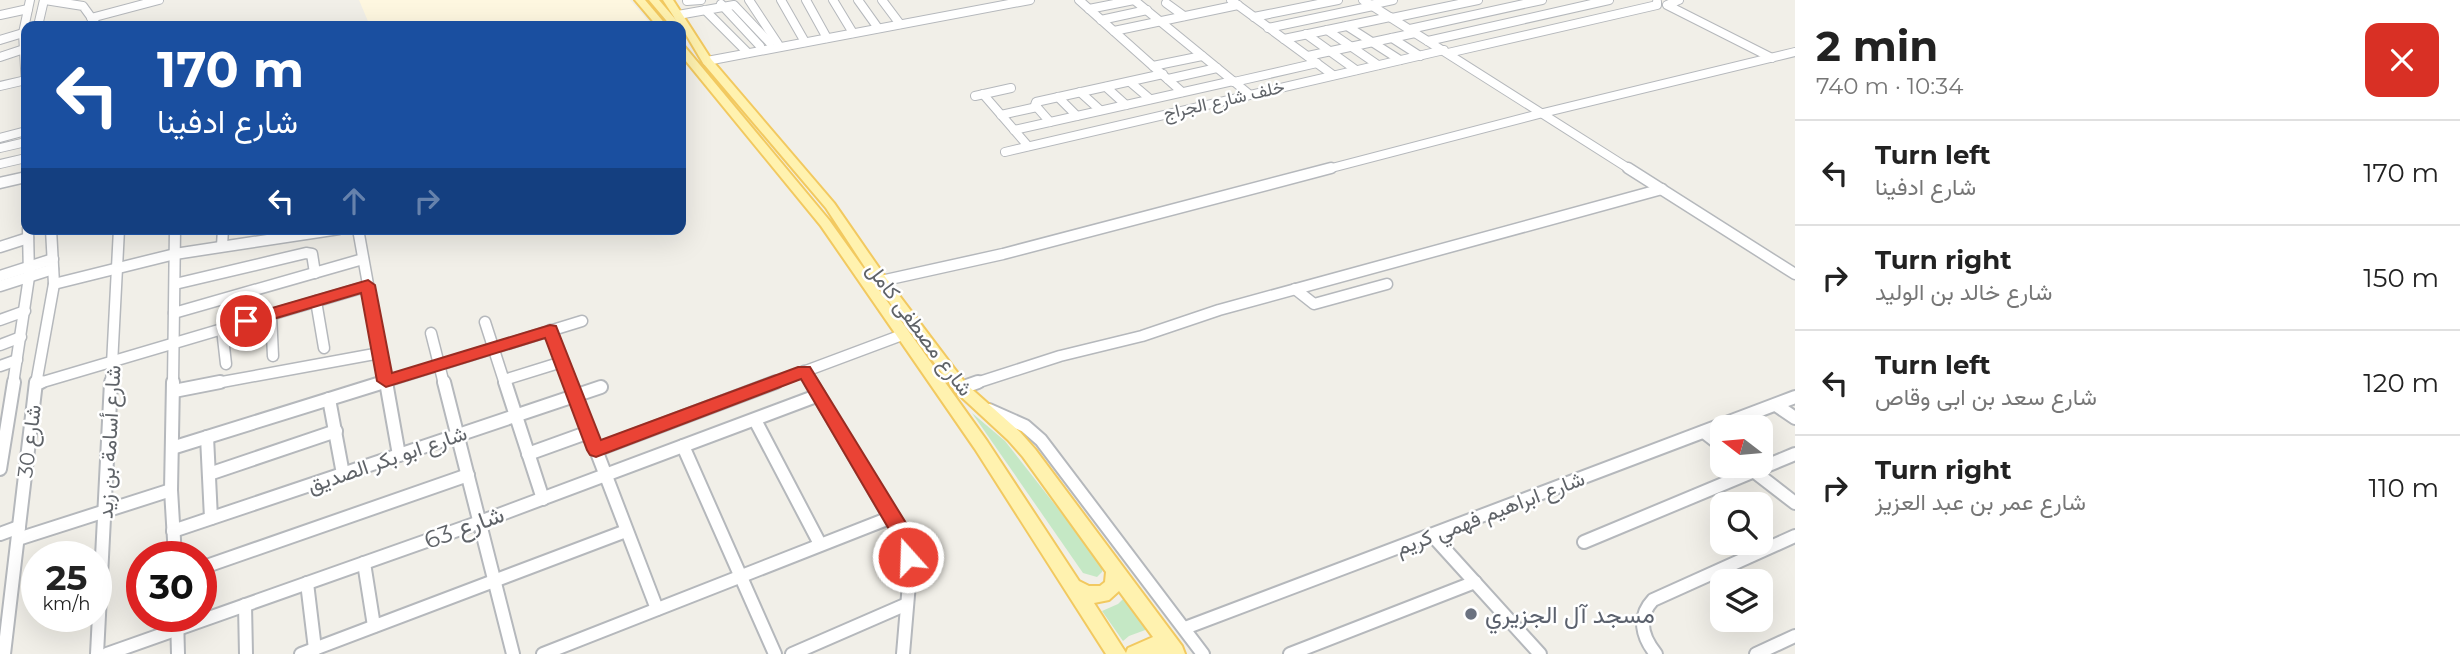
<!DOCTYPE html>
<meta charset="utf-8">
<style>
:root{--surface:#fff;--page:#f2f2f2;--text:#222;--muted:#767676;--line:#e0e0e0}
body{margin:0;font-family:Montserrat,Vazirmatn,sans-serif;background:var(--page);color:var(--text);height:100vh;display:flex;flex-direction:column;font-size:26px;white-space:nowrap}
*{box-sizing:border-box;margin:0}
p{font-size:23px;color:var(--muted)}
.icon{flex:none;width:38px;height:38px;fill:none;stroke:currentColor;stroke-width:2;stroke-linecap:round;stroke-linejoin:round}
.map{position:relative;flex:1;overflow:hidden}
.drawer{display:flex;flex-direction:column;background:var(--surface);width:665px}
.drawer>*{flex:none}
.banner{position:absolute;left:21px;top:21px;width:665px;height:214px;border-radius:14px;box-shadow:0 7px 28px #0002;background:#1a4fa0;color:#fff;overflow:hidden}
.needle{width:46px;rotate:286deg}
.tools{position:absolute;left:1710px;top:415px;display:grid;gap:14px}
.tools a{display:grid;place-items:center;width:63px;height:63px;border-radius:14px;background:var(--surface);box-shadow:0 7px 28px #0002;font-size:35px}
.speed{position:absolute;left:21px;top:541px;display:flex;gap:14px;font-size:35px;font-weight:700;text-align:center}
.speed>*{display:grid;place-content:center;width:91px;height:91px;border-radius:50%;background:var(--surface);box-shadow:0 7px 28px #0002;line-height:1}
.speed small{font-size:18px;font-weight:400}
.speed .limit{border:10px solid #d22;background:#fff;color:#111}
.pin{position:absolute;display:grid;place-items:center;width:60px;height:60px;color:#fff;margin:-30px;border:4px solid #fff;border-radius:50%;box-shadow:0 2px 7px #0007}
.me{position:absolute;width:77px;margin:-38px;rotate:340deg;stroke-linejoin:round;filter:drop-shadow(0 0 5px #0008)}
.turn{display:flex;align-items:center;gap:24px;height:147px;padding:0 21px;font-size:32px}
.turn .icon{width:91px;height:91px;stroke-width:2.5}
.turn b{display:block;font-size:49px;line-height:60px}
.lanes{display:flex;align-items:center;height:66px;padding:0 21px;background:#0003;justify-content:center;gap:35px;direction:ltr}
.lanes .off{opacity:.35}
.round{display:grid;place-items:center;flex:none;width:74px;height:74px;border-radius:14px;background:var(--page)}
.headline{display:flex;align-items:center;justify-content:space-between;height:119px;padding:0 21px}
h1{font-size:42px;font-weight:700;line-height:52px}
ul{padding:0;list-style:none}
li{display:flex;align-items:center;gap:21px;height:105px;padding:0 21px;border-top:2px solid var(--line)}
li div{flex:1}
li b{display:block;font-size:26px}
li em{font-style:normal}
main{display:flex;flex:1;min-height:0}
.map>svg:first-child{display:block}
.commercial{fill:#fef7e0}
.green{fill:#c5e8c5}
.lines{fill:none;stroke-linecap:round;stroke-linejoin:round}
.minor-far2-casing{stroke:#b5b8bc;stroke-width:10}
.minor-far1-casing{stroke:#b5b8bc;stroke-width:13}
.minor-casing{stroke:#b5b8bc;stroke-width:16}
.major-casing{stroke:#f2c960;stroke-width:4}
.minor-far2{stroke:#fff;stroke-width:8}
.minor-far1{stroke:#fff;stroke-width:10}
.minor{stroke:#fff;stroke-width:12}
.major{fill:#fff2af;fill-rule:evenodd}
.route{fill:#ea4335;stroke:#982c22;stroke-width:2}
.worship-dot{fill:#6b7280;stroke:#fff;stroke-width:2.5}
.labels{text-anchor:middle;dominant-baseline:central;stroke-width:5;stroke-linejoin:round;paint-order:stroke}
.far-street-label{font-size:18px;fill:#5f6368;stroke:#fff}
.street-label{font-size:21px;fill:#5f6368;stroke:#fff}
.near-street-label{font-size:24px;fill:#5f6368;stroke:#fff}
.near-worship-label{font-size:24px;fill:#5b616d;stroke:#fff;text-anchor:start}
</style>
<main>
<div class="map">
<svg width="1795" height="654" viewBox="0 0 1795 654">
<rect width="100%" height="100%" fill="#f1efe8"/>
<polygon class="commercial" points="359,0 630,0 652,25 370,26"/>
<g class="green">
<polygon points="972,413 1005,441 1103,566 1102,572 1097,577 1083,573"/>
<polygon points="1125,597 1148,629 1129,636 1123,641 1102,611 1118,604"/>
</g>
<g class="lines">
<defs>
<g id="minor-far2">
<polyline points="45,0 83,6 96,24"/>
<polyline points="749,0 778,44"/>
<polyline points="781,0 805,42"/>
<polyline points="806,0 827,38"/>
<polyline points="833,0 853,33"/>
<polyline points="858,0 878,28"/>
<polyline points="882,0 900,24"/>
<polyline points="1079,0 1182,92"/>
<polyline points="1134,0 1249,94"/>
<polyline points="1231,0 1333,75"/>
<polyline points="1363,0 1631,170"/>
<polyline points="1679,0 1667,5 1772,58"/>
<polyline points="687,1 701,0"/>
<polyline points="1166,3 1184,16"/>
<polyline points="721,4 760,46"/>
<polyline points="1370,5 1393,0"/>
<polyline points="1089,9 1134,0"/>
<polyline points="705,10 748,53"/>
<polyline points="0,15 28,9"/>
<polyline points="678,15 734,5 770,43"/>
<polyline points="1254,17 1338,0"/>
<polyline points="91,18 159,0"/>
<polyline points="1392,18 1478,0"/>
<polyline points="1101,20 1147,10"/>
<polyline points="38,26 44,0"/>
<polyline points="1347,26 1400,60"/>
<polyline points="1268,28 1373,6"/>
<polyline points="1410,29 1542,0"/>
<polyline points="1327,30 1378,65"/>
<polyline points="1114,31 1238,5"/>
<polyline points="1306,34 1356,70"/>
<polyline points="1392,38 1420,56"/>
<polyline points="1284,39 1390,17"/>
<polyline points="0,40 23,33"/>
<polyline points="1428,41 1609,0"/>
<polyline points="1448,53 1657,5 1657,2"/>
<polyline points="1308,56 1415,33"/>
<polyline points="0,57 24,49"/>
<polyline points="707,61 1030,0"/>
<polyline points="1153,66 1202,56"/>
<polyline points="1168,79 1217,68"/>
<polyline points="1130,82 1150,99"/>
<polyline points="1234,82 1317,63"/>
<polyline points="0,86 26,80"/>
<polyline points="26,86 23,33 30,0"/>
<polyline points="1106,87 1126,105"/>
<polyline points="1080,92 1100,110"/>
<polyline points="983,94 1028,146"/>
<polyline points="975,96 1011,88"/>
<polyline points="1058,97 1077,116"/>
<polyline points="1001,115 1037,107"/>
<polyline points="1050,122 1035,105 1036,102 1163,74"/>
<polyline points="1014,130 1233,81"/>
<polyline points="0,138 26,131"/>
<polyline points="0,148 26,142"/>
<polyline points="1005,152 1444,50"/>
<polyline points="0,164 26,158"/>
<polyline points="1324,170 1543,113 1795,52"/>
</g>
<g id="minor-far1">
<polyline points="1628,168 1795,274"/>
<polyline points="0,183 26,177"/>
<polyline points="358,229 386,384"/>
<polyline points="222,246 223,229"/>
<polyline points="0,247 28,238"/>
<polyline points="0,276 53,259"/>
<polyline points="881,281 1003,254 1331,168"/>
<polyline points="54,284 175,254 339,229"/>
<polyline points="175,284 306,253 312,254 315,273"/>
<polyline points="0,286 53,269"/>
<polyline points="1295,289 1314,304 1387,284"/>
<polyline points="316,301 324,348"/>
<polyline points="174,313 363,259"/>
<polyline points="271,314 273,356"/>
<polyline points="0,320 25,311"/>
<polyline points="485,322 505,384"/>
<polyline points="222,329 226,364"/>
<polyline points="550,330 571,384"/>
<polyline points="431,333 444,384"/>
<polyline points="0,345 21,337"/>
<polyline points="0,366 17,360"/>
<polyline points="804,371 812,384"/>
<polyline points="504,380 562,362"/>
<polyline points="13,384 29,277 28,229"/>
<polyline points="36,384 368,286"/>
<polyline points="36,384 54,284 51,229"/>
<polyline points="111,384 119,229"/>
<polyline points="173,384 175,229"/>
<polyline points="211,384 380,353"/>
<polyline points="378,384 582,321"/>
<polyline points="771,384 902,335"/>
<polyline points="973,384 1060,356 1142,336 1219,310 1662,189"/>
</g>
<g id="minor">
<polyline points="173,382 171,490 175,556"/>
<polyline points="386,382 399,455"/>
<polyline points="444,382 513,654"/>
<polyline points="505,382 543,499"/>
<polyline points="570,382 657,609"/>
<polyline points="811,382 905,543 910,572 903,654"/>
<polyline points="36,384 41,382"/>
<polyline points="961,388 978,382"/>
<polyline points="174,391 220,382"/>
<polyline points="329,399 343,474"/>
<polyline points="1776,405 1795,418"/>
<polyline points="989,410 1025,426 1041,440 1203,654"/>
<polyline points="755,420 820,544"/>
<polyline points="1704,432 1722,446"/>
<polyline points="207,437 211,518"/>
<polyline points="683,446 775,654"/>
<polyline points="172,448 384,382"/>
<polyline points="596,450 776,382"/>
<polyline points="528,454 589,432"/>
<polyline points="1747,466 1795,503"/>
<polyline points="0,469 14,382"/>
<polyline points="209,474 336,431"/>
<polyline points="173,531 601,387"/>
<polyline points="0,534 19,527"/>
<polyline points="1432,535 1540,654"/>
<polyline points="18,539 171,490"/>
<polyline points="1584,542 1795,454"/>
<polyline points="364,563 374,626"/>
<polyline points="201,568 468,475"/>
<polyline points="307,583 315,649"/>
<polyline points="245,605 246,654"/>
<polyline points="177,616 178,654"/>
<polyline points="1185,628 1795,397"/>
<polyline points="4,654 36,382"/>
<polyline points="97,654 111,382"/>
<polyline points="107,654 480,522 819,395"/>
<polyline points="301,654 626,531"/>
<polyline points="543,654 892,517"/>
<polyline points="792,654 907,604"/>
<polyline points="1290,654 1475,582"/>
<path d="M1656,654C1642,637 1637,617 1653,600L1795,536"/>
<polyline points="1756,654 1795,636"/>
</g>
<g id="major">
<polygon points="635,0 645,0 667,26 657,26"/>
<path d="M649,0H659L676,20L663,0H673L711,59L834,203L886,278L966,384L1020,432L1035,449L1182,646L1185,654H1106L975,449L821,226L681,55V46L685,47L829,220L987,441L1079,581L1089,586H1100L1105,582L1106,572L1023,457L1008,440L956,392L876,284L826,208L703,63L681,26H671ZM1119,591L1153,637L1128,648L1126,653L1094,603L1109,600Z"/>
</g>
</defs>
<use href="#minor-far2" class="minor-far2-casing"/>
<use href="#minor-far1" class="minor-far1-casing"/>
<use href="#minor" class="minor-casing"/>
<use href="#major" class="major-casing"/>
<use href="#minor-far2" class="minor-far2"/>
<use href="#minor-far1" class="minor-far1"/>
<use href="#minor" class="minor"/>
<use href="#major" class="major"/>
</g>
<polygon class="route" points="368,280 375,285 392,373 550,325 556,326 601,440 798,367 810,367 906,523 918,557 915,563 908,566 901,563 890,531 801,379 596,457 590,455 587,450 545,338 386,387 377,381 361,293 246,327 238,321 241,317"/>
<circle class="worship-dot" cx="1471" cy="614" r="7"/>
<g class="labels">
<g class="far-street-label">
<text transform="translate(1224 100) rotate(-13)">خلف شارع الجراج</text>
</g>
<g class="street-label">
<text transform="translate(920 329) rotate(53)">شارع مصطفى كامل</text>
<text transform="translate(29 441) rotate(-83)">شارع 30</text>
<text transform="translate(109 442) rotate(-87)">شارع أسامة بن زيد</text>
<text transform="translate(387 459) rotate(-19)">شارع ابو بكر الصديق</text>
<text transform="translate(1490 513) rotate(-21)">شارع ابراهيم فهمي كريم</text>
</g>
<g class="near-street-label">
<text transform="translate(464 527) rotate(-20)">شارع 63</text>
</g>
<g class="near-worship-label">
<text x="1485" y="614">مسجد آل الجزيري</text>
</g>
</g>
</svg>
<div class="tools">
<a><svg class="needle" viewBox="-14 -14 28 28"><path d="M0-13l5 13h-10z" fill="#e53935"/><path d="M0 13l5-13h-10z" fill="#767676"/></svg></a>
<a><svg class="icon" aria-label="search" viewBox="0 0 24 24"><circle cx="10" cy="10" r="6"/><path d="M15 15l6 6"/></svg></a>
<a><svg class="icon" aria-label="layers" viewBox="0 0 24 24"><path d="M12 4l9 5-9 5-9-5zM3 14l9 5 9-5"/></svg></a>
</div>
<div class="speed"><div>25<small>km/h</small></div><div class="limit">30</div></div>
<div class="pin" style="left:246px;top:321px;background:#d93025"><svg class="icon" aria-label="arrive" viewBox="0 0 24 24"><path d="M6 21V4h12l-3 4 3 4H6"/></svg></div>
<svg class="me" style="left:908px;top:557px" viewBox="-20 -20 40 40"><circle r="17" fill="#ea4335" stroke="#fff" stroke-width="3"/><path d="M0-11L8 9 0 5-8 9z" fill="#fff"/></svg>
<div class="banner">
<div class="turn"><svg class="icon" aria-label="left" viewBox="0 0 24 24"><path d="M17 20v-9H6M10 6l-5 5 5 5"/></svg><div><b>170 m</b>شارع ادفينا</div></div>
<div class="lanes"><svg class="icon" aria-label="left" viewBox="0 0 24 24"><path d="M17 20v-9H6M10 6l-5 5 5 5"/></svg><svg class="icon off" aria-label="ahead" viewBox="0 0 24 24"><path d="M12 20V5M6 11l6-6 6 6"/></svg><svg class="icon off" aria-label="right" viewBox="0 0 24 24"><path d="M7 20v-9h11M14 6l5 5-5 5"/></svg></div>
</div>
</div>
<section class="drawer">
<div class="headline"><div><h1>2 min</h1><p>740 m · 10:34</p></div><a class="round" style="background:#d93025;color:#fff"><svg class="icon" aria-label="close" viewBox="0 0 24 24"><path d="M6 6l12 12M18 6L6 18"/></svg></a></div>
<ul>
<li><svg class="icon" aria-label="left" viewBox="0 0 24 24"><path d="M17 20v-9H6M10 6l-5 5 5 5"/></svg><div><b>Turn left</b><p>شارع ادفينا</p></div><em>170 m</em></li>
<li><svg class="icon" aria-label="right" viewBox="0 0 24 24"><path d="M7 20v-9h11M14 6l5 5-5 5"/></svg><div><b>Turn right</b><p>شارع خالد بن الوليد</p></div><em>150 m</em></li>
<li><svg class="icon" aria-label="left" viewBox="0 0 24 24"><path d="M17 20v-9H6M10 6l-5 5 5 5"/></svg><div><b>Turn left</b><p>شارع سعد بن ابى وقاص</p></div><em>120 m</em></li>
<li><svg class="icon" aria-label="right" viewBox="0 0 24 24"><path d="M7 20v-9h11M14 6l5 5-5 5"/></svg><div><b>Turn right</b><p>شارع عمر بن عبد العزيز</p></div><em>110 m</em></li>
</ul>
</section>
</main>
